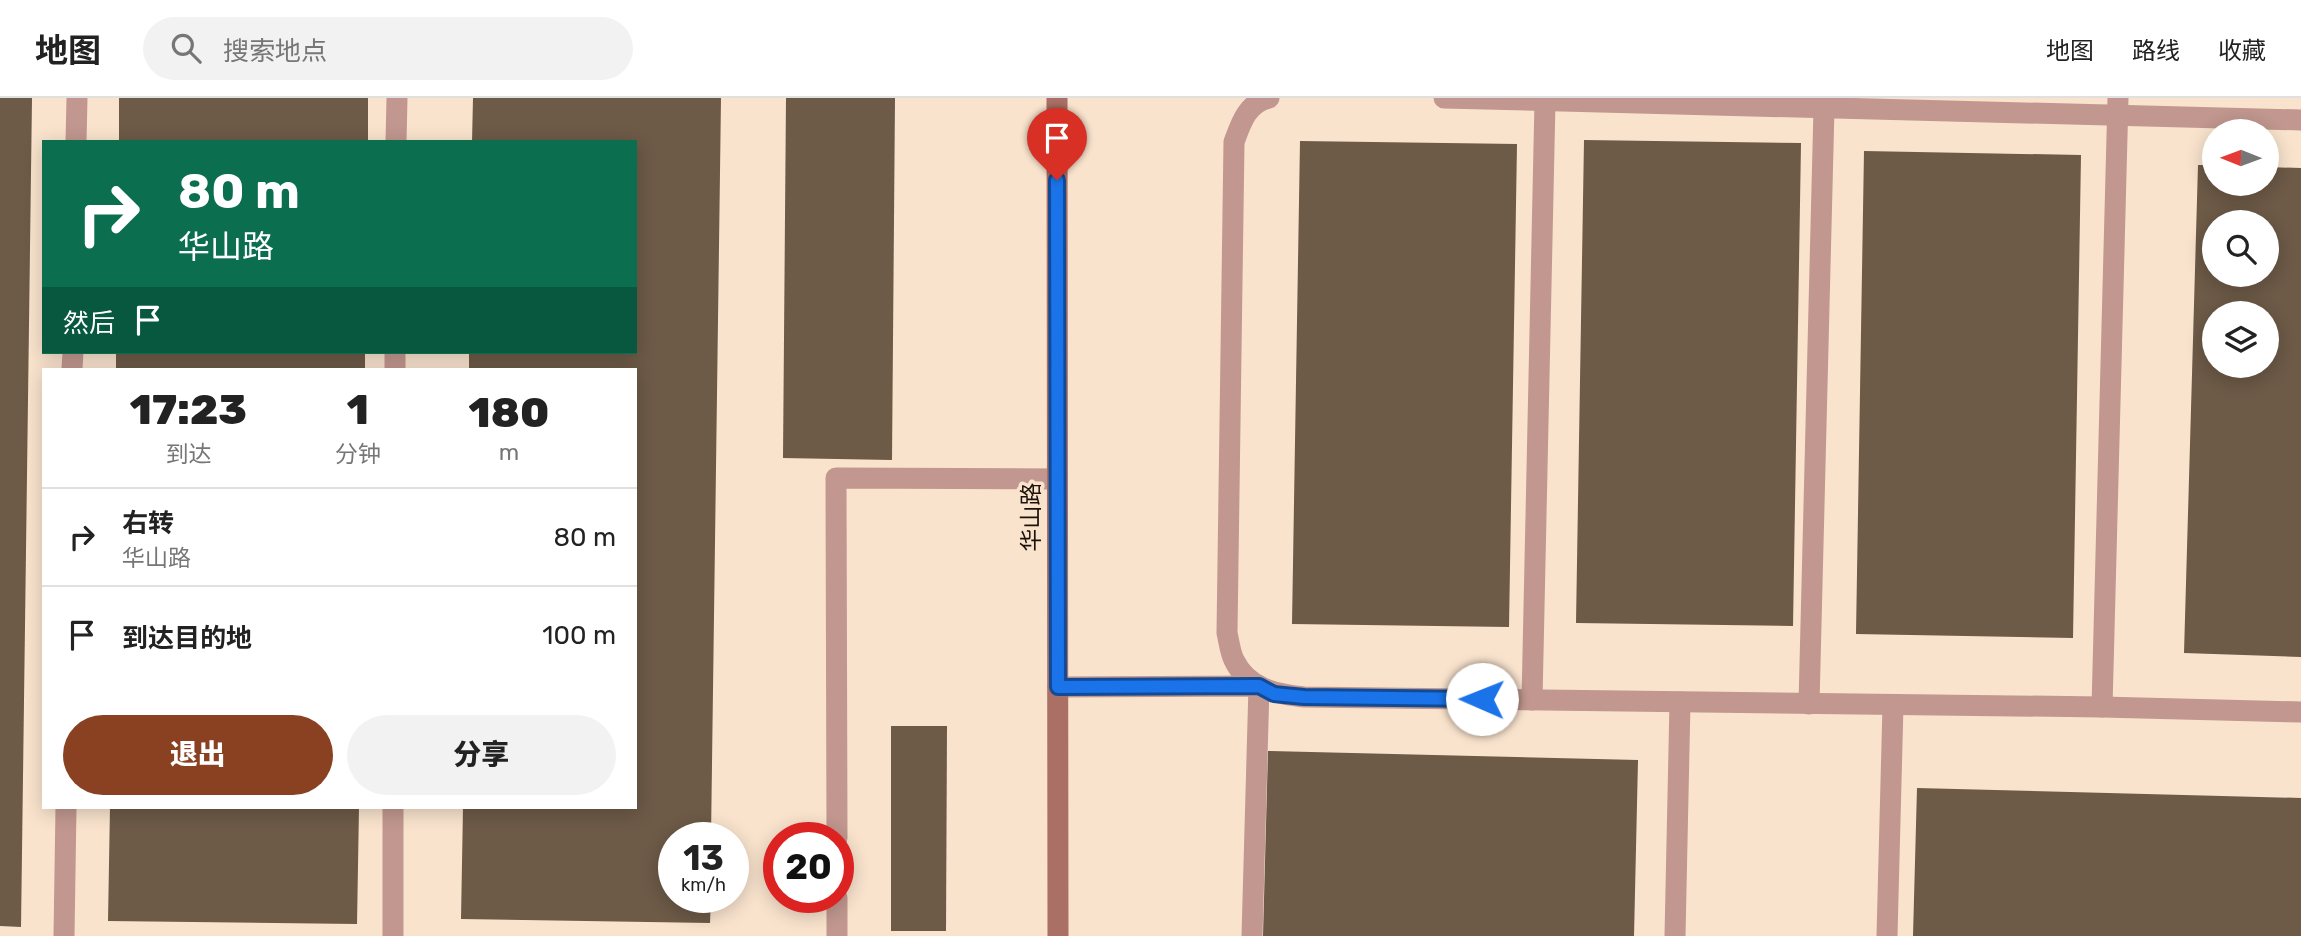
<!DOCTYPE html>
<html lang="zh">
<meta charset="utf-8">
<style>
:root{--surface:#fff;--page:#f2f2f2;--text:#222;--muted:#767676;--line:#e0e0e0;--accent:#894122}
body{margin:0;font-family:Rubik,"Noto Sans SC",sans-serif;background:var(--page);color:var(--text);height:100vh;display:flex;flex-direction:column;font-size:26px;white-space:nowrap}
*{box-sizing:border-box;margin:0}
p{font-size:23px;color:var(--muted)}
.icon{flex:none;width:38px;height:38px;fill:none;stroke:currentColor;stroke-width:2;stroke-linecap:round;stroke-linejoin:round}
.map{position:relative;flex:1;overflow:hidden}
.sheet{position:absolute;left:42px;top:270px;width:595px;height:441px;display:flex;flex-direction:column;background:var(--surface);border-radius:0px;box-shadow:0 4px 18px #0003}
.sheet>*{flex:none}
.banner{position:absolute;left:42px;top:42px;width:595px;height:214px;border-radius:0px;box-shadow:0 4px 18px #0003;background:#0b6e4f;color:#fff;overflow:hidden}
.needle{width:46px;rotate:271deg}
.fabs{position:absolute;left:2202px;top:21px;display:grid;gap:14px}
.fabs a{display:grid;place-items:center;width:77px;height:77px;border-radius:50%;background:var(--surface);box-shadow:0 4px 18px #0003;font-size:35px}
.speed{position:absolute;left:658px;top:724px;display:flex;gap:14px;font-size:35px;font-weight:700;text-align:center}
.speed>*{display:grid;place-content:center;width:91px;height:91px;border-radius:50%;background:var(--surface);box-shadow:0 4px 18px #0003;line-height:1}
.speed small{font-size:18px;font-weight:400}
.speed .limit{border:10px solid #d22;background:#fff;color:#111}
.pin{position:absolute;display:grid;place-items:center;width:60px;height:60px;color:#fff;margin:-72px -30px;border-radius:50% 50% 50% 0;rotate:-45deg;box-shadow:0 0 7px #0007}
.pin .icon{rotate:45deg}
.me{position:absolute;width:77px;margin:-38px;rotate:271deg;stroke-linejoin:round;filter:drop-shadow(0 0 5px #0008)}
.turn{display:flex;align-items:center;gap:24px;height:147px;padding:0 21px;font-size:32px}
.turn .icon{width:91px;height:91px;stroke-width:2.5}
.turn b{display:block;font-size:49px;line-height:60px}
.then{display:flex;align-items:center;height:66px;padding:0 21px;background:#0003;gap:14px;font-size:26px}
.eta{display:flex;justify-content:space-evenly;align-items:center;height:119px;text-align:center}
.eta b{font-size:42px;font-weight:800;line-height:49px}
.action{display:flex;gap:14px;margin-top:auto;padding:14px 21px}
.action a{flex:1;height:80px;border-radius:42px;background:var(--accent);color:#fff;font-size:28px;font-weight:800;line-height:80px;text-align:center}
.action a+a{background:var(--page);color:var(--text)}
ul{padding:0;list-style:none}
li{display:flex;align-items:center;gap:21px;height:98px;padding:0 21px;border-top:2px solid var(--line)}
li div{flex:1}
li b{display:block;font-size:26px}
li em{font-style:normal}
header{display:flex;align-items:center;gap:42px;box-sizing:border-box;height:98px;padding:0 35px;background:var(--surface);border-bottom:2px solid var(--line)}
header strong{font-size:33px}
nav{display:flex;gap:38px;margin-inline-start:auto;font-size:24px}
.search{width:490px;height:63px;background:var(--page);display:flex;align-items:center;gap:18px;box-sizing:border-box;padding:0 24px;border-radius:38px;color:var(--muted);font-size:26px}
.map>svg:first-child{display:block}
.building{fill:#6d5a47;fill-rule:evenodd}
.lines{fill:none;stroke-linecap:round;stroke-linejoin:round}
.lane{stroke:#c1978f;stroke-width:21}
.secondary{stroke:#ab7065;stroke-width:21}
.route-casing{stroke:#114b97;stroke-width:18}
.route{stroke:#1a73e8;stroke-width:12}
.labels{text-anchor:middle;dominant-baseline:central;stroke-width:7;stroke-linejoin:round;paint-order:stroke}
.street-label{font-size:23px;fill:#19110a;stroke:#f9e3cd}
</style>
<header>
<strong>地图</strong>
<div class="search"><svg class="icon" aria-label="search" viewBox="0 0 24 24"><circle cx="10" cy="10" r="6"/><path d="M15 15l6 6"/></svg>搜索地点</div>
<nav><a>地图</a><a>路线</a><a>收藏</a></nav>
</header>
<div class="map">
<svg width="2301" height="838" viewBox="0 0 2301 838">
<rect width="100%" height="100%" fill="#f9e3cd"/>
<g class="building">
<polygon points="0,0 32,0 21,829 0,828"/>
<rect x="119" y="0" width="249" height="44"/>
<polygon points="473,0 721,0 711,740 674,740 674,800 711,800 710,825 461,821 463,709 635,709 635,271 469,271 469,254 635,254 635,44 472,44"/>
<polygon points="786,0 895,0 892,362 783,360"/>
<polygon points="1584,42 1801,45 1793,528 1576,525"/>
<polygon points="1300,43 1517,46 1509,529 1292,526"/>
<polygon points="1864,53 2081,57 2073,540 1856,536"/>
<path d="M2198,67H2214V86H2266V69L2301,70V559L2184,555ZM2214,124H2266V177H2214ZM2214,215H2266V268H2214Z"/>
<rect x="116" y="254" width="249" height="17"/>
<polygon points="891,628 947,628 946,833 891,833"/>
<polygon points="1268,653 1638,662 1634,838 1263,838"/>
<polygon points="1917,690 2301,700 2301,838 1913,838"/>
<polygon points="110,709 359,709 357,826 108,823"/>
</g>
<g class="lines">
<g class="lane">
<path d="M1269,0C1247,5 1241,25 1234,44L1227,535C1229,543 1230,554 1234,562C1248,591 1276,596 1304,599L2102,609L2301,614"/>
<polyline points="1444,0 2301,22"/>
<polyline points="76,44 77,0"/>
<polyline points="396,44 397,0"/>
<polyline points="72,271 73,254"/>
<polyline points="395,271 395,254"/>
<polyline points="1058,589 1259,588 1252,838"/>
<polyline points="1532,602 1545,3"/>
<polyline points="1809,606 1824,10"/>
<polyline points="2102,609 2118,0"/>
<polyline points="837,740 836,380 1057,381"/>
<polyline points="837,800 837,838"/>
<polyline points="64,838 66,709"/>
<polyline points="393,838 393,709"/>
<polyline points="1675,838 1680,604"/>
<polyline points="1887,838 1893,607"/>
</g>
<polyline class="secondary" points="1057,0 1058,838"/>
</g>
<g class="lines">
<defs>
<polyline id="route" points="1057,82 1058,589 1259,588 1274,596 1304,599 1482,601"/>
</defs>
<use href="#route" class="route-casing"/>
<use href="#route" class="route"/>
</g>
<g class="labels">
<g class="street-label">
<text transform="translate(1031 419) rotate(-90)">华山路</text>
</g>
</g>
</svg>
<div class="fabs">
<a><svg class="needle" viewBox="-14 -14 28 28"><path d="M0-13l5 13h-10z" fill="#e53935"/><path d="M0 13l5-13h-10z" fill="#767676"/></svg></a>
<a><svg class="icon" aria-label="search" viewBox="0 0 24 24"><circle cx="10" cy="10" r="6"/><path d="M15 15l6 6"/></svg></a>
<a><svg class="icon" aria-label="layers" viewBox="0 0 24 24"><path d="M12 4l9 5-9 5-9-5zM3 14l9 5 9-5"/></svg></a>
</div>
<div class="speed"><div>13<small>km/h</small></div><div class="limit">20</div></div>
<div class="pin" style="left:1057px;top:82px;background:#d93025"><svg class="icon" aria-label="arrive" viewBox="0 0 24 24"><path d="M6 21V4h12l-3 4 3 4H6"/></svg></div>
<svg class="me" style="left:1482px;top:601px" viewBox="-20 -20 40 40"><circle r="19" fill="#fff"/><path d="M0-13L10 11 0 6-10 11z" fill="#1a73e8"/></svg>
<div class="banner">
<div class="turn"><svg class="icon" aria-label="right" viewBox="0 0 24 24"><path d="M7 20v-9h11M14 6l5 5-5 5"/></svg><div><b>80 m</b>华山路</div></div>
<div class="then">然后<svg class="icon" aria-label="arrive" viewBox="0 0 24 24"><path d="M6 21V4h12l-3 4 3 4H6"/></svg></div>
</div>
<section class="sheet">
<div class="eta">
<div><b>17:23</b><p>到达</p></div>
<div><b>1</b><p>分钟</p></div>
<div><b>180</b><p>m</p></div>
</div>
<ul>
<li><svg class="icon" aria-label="right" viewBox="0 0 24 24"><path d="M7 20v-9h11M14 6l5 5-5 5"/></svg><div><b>右转</b><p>华山路</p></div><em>80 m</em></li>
<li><svg class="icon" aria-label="arrive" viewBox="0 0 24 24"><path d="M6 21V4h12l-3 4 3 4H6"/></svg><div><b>到达目的地</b></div><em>100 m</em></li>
</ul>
<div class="action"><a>退出</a><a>分享</a></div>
</section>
</div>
